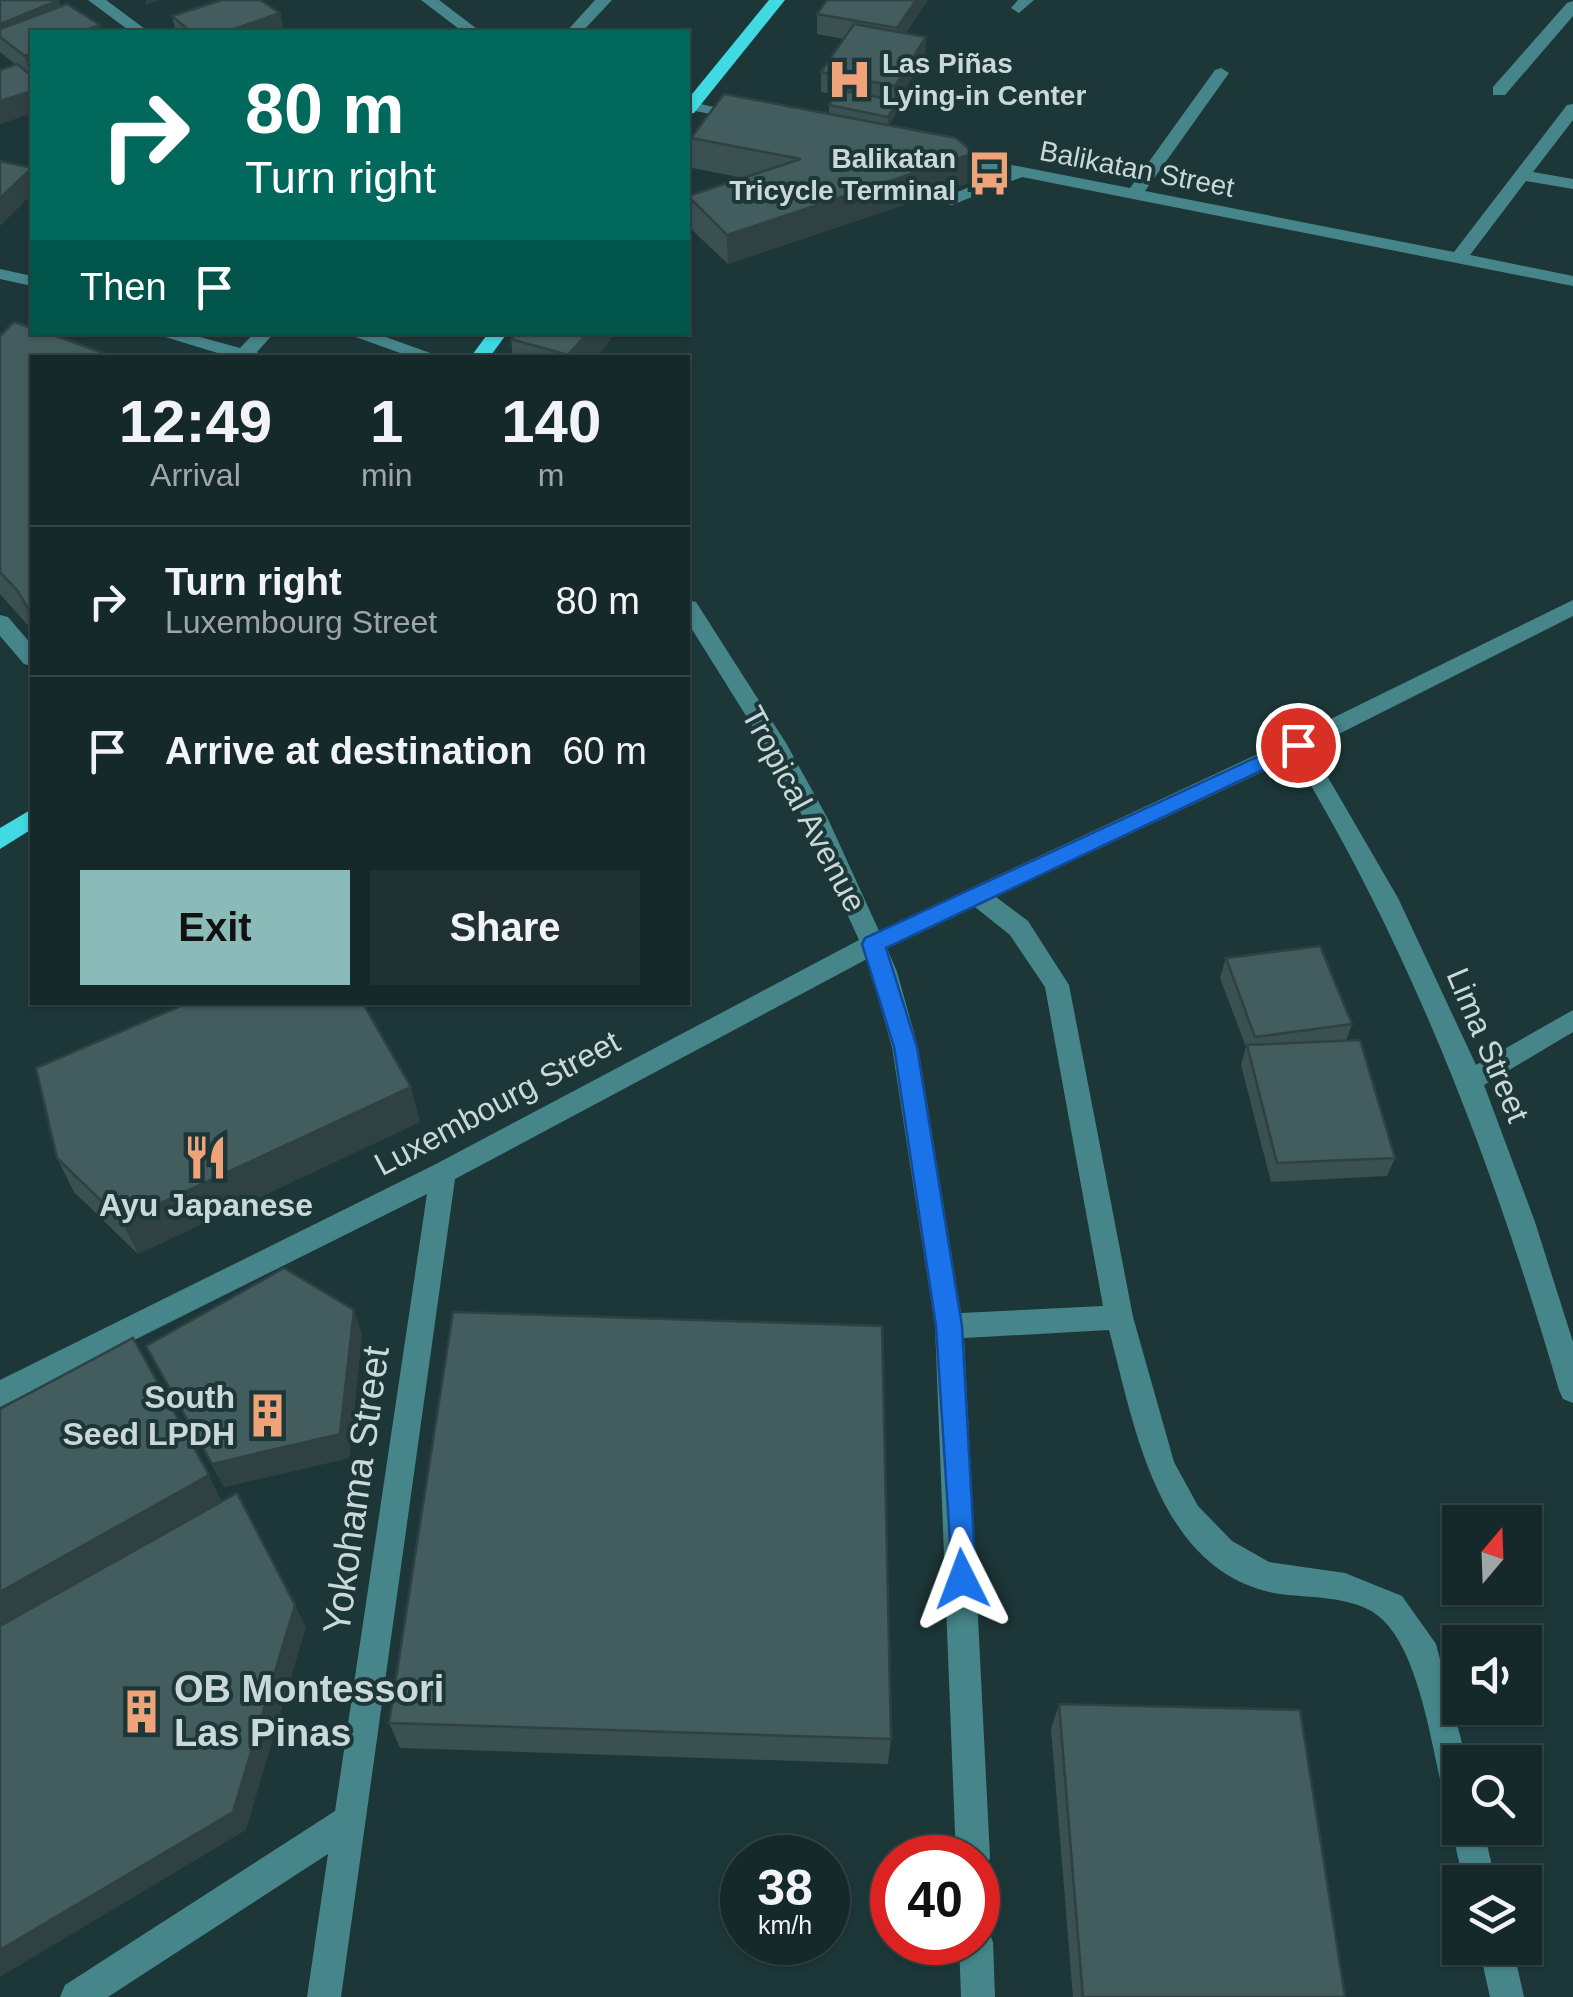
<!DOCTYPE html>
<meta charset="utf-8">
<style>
:root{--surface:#16292a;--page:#1f3132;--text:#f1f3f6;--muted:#9ea6a8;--line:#354547;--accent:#8bbbb9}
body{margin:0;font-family:Arial,sans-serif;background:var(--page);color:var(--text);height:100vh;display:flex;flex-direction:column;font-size:38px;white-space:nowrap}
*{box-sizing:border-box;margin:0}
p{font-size:32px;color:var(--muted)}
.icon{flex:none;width:55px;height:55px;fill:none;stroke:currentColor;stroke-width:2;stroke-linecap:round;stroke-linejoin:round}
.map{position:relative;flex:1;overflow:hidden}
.drawer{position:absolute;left:30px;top:355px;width:660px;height:650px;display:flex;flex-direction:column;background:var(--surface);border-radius:0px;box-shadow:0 2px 8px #0004,0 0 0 2px var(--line)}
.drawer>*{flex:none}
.top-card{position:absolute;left:30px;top:30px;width:660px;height:305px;border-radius:0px;box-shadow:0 2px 8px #0004,0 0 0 2px var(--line);background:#00695c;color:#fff;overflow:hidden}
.needle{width:65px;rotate:19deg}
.controls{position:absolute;left:1442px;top:1505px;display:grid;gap:20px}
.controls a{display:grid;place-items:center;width:100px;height:100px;border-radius:0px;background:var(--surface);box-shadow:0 2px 8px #0004,0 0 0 2px var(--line);font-size:50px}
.speed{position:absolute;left:720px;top:1835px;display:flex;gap:20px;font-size:50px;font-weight:700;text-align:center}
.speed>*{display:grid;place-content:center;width:130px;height:130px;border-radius:50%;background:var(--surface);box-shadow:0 2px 8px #0004,0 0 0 2px var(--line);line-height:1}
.speed small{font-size:25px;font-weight:400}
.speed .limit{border:15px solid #d22;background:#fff;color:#111}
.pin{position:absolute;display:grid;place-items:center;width:85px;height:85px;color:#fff;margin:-42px;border:5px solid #fff;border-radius:50%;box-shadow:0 2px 10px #0007}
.me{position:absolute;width:110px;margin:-55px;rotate:357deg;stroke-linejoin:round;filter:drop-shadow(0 0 8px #0008)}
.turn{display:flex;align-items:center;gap:35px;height:210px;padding:0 50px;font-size:45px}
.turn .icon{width:130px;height:130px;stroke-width:2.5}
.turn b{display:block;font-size:70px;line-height:85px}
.then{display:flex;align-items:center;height:95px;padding:0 50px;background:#0003;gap:20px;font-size:38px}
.eta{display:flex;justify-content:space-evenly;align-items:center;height:170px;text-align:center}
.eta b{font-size:60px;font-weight:800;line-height:70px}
.button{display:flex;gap:20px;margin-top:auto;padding:20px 50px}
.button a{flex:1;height:115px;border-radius:0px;background:var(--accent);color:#111;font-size:40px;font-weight:800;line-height:115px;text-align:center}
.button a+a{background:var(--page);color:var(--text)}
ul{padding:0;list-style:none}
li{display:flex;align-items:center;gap:30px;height:150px;padding:0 50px;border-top:2px solid var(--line)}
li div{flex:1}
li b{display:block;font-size:38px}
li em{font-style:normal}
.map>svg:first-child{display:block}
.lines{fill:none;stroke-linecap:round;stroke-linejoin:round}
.minor{fill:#46868a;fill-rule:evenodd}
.major{fill:#41dae3;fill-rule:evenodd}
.wall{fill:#3a5051}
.shaded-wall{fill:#2f4142}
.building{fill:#435d5e;stroke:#2f4142;stroke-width:2.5}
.route{fill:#1a73e8;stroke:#114b97;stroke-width:2.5}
.labels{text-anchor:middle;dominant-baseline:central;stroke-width:8;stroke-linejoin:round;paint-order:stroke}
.far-poi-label{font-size:28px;font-weight:bold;fill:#cad8d9;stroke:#1d3738;text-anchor:start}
.far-street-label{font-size:28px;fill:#cad8d9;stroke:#1d3738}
.street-label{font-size:32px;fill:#cad8d9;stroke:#1d3738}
.poi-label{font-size:32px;font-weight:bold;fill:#cad8d9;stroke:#1d3738}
.near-street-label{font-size:38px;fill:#cad8d9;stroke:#1d3738}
.near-poi-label{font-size:38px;font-weight:bold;fill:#cad8d9;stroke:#1d3738;text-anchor:start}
</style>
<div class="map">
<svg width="1573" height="1997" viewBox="0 0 1573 1997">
<rect width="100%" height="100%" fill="#1d3738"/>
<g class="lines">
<g class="minor">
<polygon points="88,0 106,0 149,32 131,32"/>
<polygon points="421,0 439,0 481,32 463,32"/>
<polygon points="595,0 612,0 582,32 566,32"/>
<polygon points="1018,0 1034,0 1019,13 1011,8"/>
<polygon points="1573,1 1573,16 1505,95 1493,95 1493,87 1567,3"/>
<polygon points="1221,68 1229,73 1145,191 1454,252 1567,105 1573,104 1573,120 1533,172 1573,179 1573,189 1526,181 1470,255 1573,276 1573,286 1022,177 952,205 937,201 1001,173 934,160 934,152 940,151 1130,188 1215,70"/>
<polygon points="688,101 752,116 744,121 691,110"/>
<polygon points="0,269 32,276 32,286 0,279"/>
<polygon points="149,332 182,332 240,348 255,332 275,332 257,352 267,358 234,358"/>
<polygon points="342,332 372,332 444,358 414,358"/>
<path d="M688,600L696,602L786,743L828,819L879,931L1290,739L1573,600V616L1311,748L1398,898L1476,1065L1573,1010V1032L1484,1085L1535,1222L1573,1342V1403L1563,1399L1559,1390C1494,1167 1414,955 1294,757L996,897L1028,921L1069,985L1133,1317L1174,1462L1198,1506L1232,1541L1269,1562L1345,1573L1402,1596L1436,1644L1467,1762H1460V1812L1449,1807L1444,1796C1431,1745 1420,1655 1382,1619C1354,1592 1300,1600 1265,1591C1155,1561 1134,1423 1109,1330L964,1338L990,1858L985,1870L978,1873V1858H956L935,1326L892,1047L867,959L455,1179L341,1997H307L328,1854L108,1997H60L65,1985L335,1811L427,1194L0,1407V1380L434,1165L859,940L804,819L765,746L688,623ZM975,907L1010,935L1045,987L1103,1306L961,1313L918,1047L897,972L887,948Z"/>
<polygon points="0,615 8,617 32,645 32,666 24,664 0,636"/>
<polygon points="1460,1815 1460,1828 1483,1828 1496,1882 1464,1882 1451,1828"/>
<polygon points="978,1926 988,1930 993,1942 995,1997 961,1997 959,1942 978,1942"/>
<polygon points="1479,1948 1513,1948 1524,1997 1490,1997"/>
</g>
<g class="major">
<polygon points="769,0 785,0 694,113 688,114 688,99"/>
<polygon points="489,332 508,332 489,358 470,358"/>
<polygon points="32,809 32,829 0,849 0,828"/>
</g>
</g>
<g class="wall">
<polygon points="0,0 32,32 32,113 0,124 0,70 16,65 0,52"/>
<polygon points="928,0 905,34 926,37 925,58 897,101 897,112 889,125 974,153 972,182 728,264 691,229 692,256 688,261 688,196 744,178 692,168 691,138 829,114 829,105 836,95 821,92 821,72 844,39 817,34 817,14"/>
<polygon points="280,13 284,32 176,32 172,16"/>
<polygon points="517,332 617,332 595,358 513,358 511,339"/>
<polygon points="0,336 32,358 32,630 0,594"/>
<polygon points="1226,958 1352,1024 1346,1041 1395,1158 1387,1176 1271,1182 1241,1065 1246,1047 1220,978"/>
<polygon points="420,1122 138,1254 74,1192 57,1158"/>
<polygon points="362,1335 349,1458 224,1487 146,1346"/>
<polygon points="1059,1704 1345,1997 1073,1997 1051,1729"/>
<polygon points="389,1723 891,1739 888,1764 400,1748"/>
</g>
<g class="shaded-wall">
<polygon points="59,0 64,20 0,37 0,24"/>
<polygon points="145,0 159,0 146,5"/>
<polygon points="916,0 928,0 896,48 897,28"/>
<polygon points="280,13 284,32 226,32"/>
<polygon points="100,25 102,32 81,32"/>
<polygon points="926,37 925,58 894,106 895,86"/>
<polygon points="32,53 32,63 30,61 32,69 31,77 25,56"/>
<polygon points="32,91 32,113 0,124 0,101"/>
<polygon points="898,101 897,112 888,127 888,117"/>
<polygon points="974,153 972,182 728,264 727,235"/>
<polygon points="32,168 32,194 0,226 0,198"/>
<polygon points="691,226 692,256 688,261 688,230"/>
<polygon points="588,332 617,332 595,358 568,358 568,355"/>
<polygon points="411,1087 420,1122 138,1254 122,1221"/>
<polygon points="354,1310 362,1335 349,1458 224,1487 212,1464"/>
<polygon points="209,1475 223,1504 0,1631 0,1592"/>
<polygon points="295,1605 306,1627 246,1830 0,1977 0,1950"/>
</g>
<g class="building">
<polygon points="0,0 59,0 0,24"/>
<polygon points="222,0 260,0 280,13 226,32 191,32 172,16"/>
<polygon points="827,0 916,0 897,28 817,14"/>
<polygon points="67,4 100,25 81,32 32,32 32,53 25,56 0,37 0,29"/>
<polygon points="854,24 926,37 895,86 821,72"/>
<polygon points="17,64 32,76 32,91 0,101 0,70"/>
<polygon points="839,90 898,101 888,117 829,105"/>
<polygon points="724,94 956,138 974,153 727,235 688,196 801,159 691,138"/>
<polygon points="0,161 32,168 0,198"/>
<polygon points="14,322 32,328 32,332 45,332 117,358 32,358 32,615 17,590 0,572 0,336"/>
<polygon points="517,332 588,332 568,355 511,339"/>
<polygon points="1320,946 1352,1024 1255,1037 1226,958"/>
<polygon points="190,1002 362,1002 411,1087 122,1221 57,1158 36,1068"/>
<polygon points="1360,1040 1395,1158 1277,1163 1247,1045"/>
<polygon points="284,1268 354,1310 340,1434 212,1464 146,1346"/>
<polygon points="453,1312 882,1326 891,1739 389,1723"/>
<polygon points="133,1338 209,1475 0,1592 0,1409"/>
<polygon points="237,1493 295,1605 233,1812 0,1950 0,1626"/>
<polygon points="1059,1704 1300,1710 1345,1997 1083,1997"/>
</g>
<polygon class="route" points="1298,738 1308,745 1305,750 886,948 917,1047 962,1326 976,1579 972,1588 962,1592 953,1588 936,1326 894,1047 862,944 865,938"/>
<defs>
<symbol id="hospital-bare" viewBox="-9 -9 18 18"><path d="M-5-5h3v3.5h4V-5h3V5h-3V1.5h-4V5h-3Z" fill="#f0a278" stroke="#1d3738" stroke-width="2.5" paint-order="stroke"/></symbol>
<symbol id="bus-bare" viewBox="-9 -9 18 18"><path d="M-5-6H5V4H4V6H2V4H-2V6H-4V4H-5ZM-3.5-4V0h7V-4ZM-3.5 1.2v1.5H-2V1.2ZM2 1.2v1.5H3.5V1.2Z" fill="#f0a278" stroke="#1d3738" stroke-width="2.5" paint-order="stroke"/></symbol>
<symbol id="restaurant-bare" viewBox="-9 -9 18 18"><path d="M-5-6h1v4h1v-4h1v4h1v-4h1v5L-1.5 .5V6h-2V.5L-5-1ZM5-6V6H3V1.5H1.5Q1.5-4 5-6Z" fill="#f0a278" stroke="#1d3738" stroke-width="2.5" paint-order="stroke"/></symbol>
<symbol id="building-bare" viewBox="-9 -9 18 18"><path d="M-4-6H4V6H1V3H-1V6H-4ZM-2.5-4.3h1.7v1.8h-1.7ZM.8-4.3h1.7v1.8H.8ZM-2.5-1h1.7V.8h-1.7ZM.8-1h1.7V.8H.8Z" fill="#f0a278" stroke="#1d3738" stroke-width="2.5" paint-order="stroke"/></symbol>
</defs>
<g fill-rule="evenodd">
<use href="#hospital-bare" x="818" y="48" width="63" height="63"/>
<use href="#bus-bare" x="958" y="142" width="63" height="63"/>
<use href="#restaurant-bare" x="174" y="1126" width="63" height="63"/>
<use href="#building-bare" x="236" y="1384" width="63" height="63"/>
<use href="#building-bare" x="110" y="1680" width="63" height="63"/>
</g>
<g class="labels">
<g class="far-poi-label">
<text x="882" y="63">Las Piñas<tspan x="882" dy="32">Lying-in Center</tspan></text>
<text x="956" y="158" text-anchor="end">Balikatan<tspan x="956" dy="32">Tricycle Terminal</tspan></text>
</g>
<g class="far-street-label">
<text transform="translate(1137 169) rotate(11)">Balikatan Street</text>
</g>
<g class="street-label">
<text transform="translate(804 809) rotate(62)">Tropical Avenue</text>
<text transform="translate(1488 1045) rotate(67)">Lima Street</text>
<text transform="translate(497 1103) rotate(-28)">Luxembourg Street</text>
</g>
<g class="poi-label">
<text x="206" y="1205">Ayu Japanese</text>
<text x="235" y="1397" text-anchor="end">South<tspan x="235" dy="37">Seed LPDH</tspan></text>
</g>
<g class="near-street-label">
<text transform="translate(356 1490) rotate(-82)">Yokohama Street</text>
</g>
<g class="near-poi-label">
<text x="174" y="1689">OB Montessori<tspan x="174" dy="44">Las Pinas</tspan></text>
</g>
</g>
</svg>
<div class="controls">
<a><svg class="needle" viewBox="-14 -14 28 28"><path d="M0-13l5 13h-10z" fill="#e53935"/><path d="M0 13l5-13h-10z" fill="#9ea6a8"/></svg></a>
<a><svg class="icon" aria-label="sound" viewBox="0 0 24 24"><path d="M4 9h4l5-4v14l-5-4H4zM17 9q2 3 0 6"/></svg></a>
<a><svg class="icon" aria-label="search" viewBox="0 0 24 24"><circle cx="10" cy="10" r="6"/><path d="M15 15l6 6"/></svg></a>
<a><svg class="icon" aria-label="layers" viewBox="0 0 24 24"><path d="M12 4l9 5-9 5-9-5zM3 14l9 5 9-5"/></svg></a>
</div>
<div class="speed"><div>38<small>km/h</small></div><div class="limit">40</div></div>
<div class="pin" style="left:1298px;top:745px;background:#d93025"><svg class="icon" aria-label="arrive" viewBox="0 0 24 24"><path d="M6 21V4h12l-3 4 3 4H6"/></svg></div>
<svg class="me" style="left:962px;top:1579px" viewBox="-20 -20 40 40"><path d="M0-17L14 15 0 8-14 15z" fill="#1a73e8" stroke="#fff" stroke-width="4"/></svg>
<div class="top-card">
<div class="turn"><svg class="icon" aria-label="right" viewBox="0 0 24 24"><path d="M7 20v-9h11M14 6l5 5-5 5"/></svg><div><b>80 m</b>Turn right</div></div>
<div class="then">Then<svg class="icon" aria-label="arrive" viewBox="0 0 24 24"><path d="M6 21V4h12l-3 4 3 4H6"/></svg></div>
</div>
<section class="drawer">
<div class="eta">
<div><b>12:49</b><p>Arrival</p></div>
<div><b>1</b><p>min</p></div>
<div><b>140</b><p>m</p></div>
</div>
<ul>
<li><svg class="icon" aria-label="right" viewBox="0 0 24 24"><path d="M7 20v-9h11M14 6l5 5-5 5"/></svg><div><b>Turn right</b><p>Luxembourg Street</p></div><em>80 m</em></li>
<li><svg class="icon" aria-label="arrive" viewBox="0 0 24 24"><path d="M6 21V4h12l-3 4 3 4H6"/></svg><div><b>Arrive at destination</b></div><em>60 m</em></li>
</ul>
<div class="button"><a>Exit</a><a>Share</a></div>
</section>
</div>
